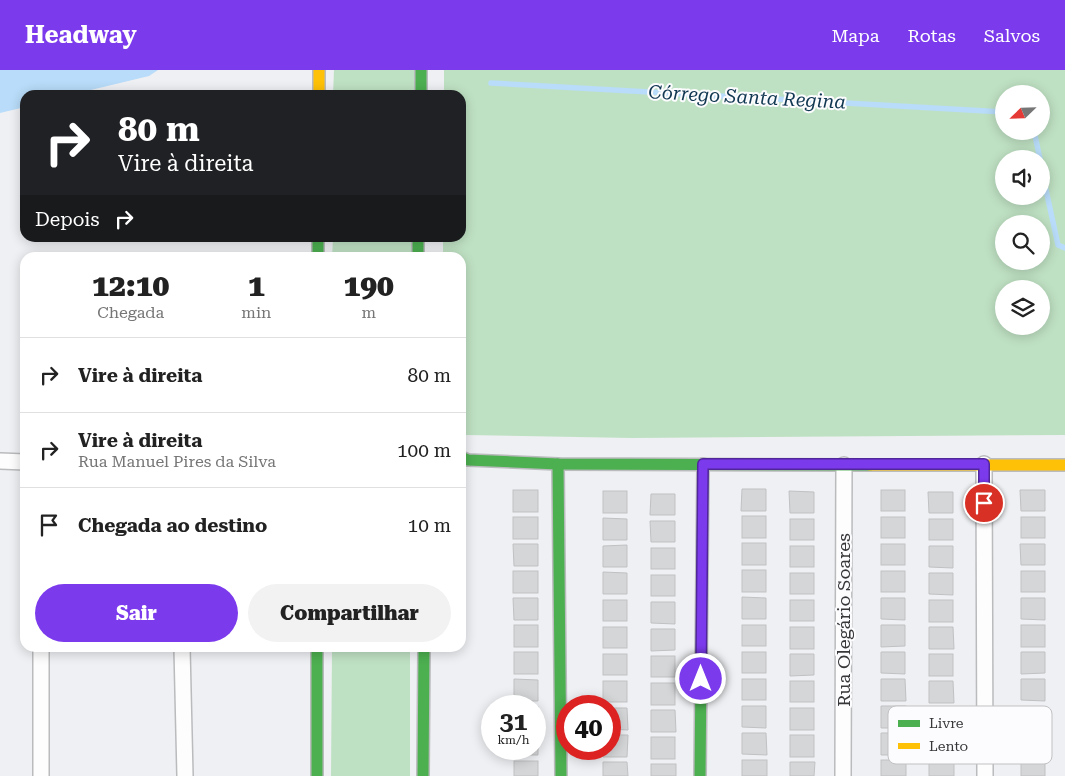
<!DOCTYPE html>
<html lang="pt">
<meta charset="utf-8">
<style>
:root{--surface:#fff;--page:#f2f2f2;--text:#222;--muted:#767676;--line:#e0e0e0;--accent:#7c3aed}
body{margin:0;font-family:"Roboto Serif",serif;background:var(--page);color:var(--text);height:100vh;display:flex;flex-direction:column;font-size:19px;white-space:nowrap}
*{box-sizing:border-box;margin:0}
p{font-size:16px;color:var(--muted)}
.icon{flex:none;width:28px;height:28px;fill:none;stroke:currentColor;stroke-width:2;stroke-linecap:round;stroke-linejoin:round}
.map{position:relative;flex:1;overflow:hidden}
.sheet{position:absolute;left:20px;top:182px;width:446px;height:400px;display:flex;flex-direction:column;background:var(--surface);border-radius:15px;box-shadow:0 2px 12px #0003}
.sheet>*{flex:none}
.banner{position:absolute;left:20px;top:20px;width:446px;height:152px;border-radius:15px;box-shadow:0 2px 12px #0003;background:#202124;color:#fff;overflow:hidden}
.needle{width:32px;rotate:247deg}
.buttons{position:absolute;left:995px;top:15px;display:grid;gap:10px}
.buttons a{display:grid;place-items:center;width:55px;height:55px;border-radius:50%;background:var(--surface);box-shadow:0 2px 12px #0003;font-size:25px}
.speed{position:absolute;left:481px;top:625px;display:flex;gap:10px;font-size:25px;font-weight:700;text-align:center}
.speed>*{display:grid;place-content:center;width:65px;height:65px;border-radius:50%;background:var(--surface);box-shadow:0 2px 12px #0003;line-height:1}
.speed small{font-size:12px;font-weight:400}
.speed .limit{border:8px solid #d22;background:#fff;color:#111}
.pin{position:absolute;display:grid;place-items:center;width:42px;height:42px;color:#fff;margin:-21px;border:2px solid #fff;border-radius:50%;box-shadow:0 1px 5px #0007}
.me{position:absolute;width:55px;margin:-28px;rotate:0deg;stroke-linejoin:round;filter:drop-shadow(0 0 4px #0008)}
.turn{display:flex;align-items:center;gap:18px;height:105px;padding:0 15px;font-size:22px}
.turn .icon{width:65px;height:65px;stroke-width:2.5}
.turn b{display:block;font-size:35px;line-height:42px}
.then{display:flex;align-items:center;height:48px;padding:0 15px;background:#0003;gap:10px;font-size:19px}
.eta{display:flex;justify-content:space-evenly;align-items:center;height:85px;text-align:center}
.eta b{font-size:30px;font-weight:800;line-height:35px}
.action{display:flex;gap:10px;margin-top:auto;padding:10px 15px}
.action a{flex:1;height:58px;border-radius:30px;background:var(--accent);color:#fff;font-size:20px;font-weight:800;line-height:58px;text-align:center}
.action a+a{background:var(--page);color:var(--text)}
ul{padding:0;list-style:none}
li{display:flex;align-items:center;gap:15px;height:75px;padding:0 15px;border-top:1px solid var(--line)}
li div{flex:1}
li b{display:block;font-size:19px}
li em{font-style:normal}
header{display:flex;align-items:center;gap:30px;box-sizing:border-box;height:70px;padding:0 25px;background:var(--accent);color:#fff}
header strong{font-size:24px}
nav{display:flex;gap:28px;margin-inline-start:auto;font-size:18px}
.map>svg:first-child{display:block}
.green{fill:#bfe1c3;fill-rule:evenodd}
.water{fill:#b8dcf9}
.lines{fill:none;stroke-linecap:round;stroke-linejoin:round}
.stream{stroke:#b8dcf9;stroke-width:5.5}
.building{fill:#d5d6d8;stroke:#c0c1c3}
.street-casing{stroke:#babbbd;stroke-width:18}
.fast-casing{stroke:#babbbd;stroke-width:14}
.slow-casing{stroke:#babbbd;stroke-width:14}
.street{stroke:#fdfdfd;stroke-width:15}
.fast{stroke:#4caf50;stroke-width:11}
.slow{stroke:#ffc107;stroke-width:11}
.route-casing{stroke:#51269a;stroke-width:12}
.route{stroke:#7c3aed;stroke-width:9}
.labels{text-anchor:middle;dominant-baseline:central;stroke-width:4;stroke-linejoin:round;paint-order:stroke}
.street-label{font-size:18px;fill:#373739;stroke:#fcfcfe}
.water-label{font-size:19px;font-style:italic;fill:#103751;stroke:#fcfcfe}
.key{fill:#fcfcfe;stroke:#c1c1c3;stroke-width:1}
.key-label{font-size:14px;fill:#373739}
</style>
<header>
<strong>Headway</strong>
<nav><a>Mapa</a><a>Rotas</a><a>Salvos</a></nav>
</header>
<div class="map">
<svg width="1065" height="706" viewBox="0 0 1065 706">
<rect width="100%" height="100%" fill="#eff0f3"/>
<g class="green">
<polygon points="334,0 414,0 414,25 333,25"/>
<path d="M444,0H1065V365L632,368L466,365L461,361V188L443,187V168H461V25H444ZM1004,24H1041V61H1004ZM1004,89H1041V126H1004ZM1004,154H1041V191H1004ZM1004,219H1041V256H1004Z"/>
<polygon points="333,168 413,168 413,187 332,188"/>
<polygon points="332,578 410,578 410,706 331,706"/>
</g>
<polygon class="water" points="0,0 158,0 149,6 70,25 25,25 25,37 0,43"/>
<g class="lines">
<g class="stream">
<polyline points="491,13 1004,42"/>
<polyline points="1034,61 1040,89"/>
<polyline points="1041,97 1058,175 1065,178"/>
</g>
</g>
<g class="building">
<polygon points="742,419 766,419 766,441 741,441"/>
<rect x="513" y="420" width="25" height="22"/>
<rect x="881" y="420" width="24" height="21"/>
<polygon points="1020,420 1045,420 1045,441 1021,441"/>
<rect x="603" y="421" width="24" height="22"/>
<polygon points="789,421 814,422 814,443 790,443"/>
<polygon points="928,422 953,422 953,443 929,443"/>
<polygon points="651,424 675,424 675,445 650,445"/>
<rect x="742" y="446" width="24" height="22"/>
<rect x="513" y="447" width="25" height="22"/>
<rect x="881" y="447" width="24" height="21"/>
<rect x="1021" y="447" width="24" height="21"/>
<polygon points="603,448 627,449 627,470 603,470"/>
<rect x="790" y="449" width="24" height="21"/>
<rect x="929" y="449" width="24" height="21"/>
<polygon points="650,451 675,451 675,472 651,472"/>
<rect x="742" y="473" width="24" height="22"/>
<polygon points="513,474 538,474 538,496 514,496"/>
<rect x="881" y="474" width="24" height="21"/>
<polygon points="1020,474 1045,474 1045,495 1021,495"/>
<polygon points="627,475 627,497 603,497 603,476"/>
<rect x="790" y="476" width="24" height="21"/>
<polygon points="929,476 953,476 953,498 929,497"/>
<rect x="651" y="478" width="24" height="21"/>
<rect x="742" y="500" width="24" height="22"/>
<rect x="513" y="501" width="25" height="22"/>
<rect x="881" y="501" width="24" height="21"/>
<rect x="1021" y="501" width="24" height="21"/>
<polygon points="603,502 627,503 627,524 603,524"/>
<rect x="790" y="503" width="24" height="21"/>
<polygon points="929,503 953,503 953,525 929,524"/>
<rect x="651" y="505" width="24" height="21"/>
<polygon points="742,527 766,528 766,549 742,549"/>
<polygon points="513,528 538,528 538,550 514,550"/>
<polygon points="881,528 905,528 905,550 881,549"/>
<polygon points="1021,528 1045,528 1045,550 1021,549"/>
<rect x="603" y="530" width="24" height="21"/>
<rect x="790" y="530" width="24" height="21"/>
<rect x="929" y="530" width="24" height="22"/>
<polygon points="651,532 675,532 675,554 651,553"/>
<rect x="514" y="555" width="24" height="22"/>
<rect x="742" y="555" width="24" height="21"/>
<polygon points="881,555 905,555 905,576 881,577"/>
<rect x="1021" y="555" width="24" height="22"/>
<rect x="603" y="557" width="24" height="21"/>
<rect x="790" y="557" width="24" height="22"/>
<polygon points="929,557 953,557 954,579 929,579"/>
<polygon points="651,559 675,559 675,580 651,581"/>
<rect x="514" y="582" width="24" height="22"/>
<rect x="742" y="582" width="24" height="21"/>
<polygon points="881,582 905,582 905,604 881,603"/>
<polygon points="1021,582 1045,582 1045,603 1021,604"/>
<rect x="603" y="584" width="24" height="21"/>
<polygon points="790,584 814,584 814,605 790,606"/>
<rect x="929" y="584" width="24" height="22"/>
<rect x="651" y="586" width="24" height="21"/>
<polygon points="514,609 538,610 538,631 514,631"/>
<rect x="742" y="609" width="24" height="21"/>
<polygon points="881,609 905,609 906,631 881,631"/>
<polygon points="1021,609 1045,609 1045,631 1021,630"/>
<rect x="603" y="611" width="24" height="21"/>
<rect x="790" y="611" width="24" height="21"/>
<polygon points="929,611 953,611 954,633 929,633"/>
<rect x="651" y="613" width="24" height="22"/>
<polygon points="742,636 766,636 766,658 742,657"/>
<polygon points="881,636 906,636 905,658 881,658"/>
<rect x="535" y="637" width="3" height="21"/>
<polygon points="610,638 627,638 628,660 610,659"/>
<rect x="790" y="638" width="24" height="22"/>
<polygon points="651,640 675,640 676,662 651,662"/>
<polygon points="742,663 766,663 767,685 742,684"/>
<polygon points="881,663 905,663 906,685 881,685"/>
<polygon points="535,664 538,664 538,685 514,685 514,679 535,679"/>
<polygon points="610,665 628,665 627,687 603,687 603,679 610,679"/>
<rect x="790" y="665" width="24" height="22"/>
<rect x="651" y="667" width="24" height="22"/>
<rect x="742" y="690" width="25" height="16"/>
<rect x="881" y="690" width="25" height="16"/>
<rect x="1021" y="690" width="24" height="16"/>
<rect x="514" y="691" width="24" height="15"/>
<polygon points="603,692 627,692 628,706 603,706"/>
<polygon points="790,692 815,692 814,706 790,706"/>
<rect x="929" y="692" width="25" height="14"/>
<rect x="651" y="694" width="25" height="12"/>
</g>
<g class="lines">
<defs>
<g id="street">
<polyline points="0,391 25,392"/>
<polyline points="984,394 985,706"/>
<polyline points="182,578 185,706"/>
<polyline points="41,706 41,578"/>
<polyline points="843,706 844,395"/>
</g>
<g id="fast">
<polyline points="421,0 421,25"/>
<polyline points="318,168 318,188"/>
<polyline points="418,168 418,188"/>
<polyline points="461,387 468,390 558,394 870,395"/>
<polyline points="558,394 561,706"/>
<polyline points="317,578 317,706"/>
<polyline points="423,706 424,578"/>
<polyline points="700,706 703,394"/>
</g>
<g id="slow">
<polyline points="319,0 319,25"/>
<polyline points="870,395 1065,395"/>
</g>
</defs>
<use href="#street" class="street-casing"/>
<use href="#fast" class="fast-casing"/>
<use href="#slow" class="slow-casing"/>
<use href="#street" class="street"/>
<use href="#fast" class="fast"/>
<use href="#slow" class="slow"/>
</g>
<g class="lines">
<defs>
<polyline id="route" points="701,609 703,394 984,394 984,433"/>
</defs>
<use href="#route" class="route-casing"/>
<use href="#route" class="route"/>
</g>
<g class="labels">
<g class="street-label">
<text transform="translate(843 550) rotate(-90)">Rua Olegário Soares</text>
</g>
<g class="water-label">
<text transform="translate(747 27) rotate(3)">Córrego Santa Regina</text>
</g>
</g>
<rect x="888" y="636" width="164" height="58" rx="8" class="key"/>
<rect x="898" y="650" width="22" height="7" fill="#4caf50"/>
<rect x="898" y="673" width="22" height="6" fill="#ffc107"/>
<g class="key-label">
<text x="929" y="658">Livre</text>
<text x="929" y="681">Lento</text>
</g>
</svg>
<div class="buttons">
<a><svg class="needle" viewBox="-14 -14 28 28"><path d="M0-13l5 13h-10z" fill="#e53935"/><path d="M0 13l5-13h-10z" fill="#767676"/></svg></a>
<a><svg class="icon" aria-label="sound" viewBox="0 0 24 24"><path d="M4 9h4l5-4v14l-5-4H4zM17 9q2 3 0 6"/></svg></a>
<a><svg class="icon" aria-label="search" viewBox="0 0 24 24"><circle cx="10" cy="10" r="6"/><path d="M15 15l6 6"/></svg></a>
<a><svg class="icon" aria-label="layers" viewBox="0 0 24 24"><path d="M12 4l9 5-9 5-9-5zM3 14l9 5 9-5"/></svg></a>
</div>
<div class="speed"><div>31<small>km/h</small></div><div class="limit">40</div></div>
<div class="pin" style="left:984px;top:433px;background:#d93025"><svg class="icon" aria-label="arrive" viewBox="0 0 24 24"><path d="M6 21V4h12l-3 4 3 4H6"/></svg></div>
<svg class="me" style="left:701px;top:609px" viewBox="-20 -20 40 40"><circle r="17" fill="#7c3aed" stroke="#fff" stroke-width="3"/><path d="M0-11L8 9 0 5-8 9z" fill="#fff"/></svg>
<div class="banner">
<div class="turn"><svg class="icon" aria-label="right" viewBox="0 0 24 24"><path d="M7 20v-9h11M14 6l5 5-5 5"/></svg><div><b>80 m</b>Vire à direita</div></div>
<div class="then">Depois<svg class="icon" aria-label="right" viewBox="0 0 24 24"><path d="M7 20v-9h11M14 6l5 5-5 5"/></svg></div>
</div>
<section class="sheet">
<div class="eta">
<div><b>12:10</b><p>Chegada</p></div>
<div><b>1</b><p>min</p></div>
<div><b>190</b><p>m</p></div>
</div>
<ul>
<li><svg class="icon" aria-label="right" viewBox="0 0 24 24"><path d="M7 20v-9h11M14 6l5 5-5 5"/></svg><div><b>Vire à direita</b></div><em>80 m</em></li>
<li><svg class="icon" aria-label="right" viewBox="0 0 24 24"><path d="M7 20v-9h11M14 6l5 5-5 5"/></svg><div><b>Vire à direita</b><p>Rua Manuel Pires da Silva</p></div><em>100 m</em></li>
<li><svg class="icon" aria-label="arrive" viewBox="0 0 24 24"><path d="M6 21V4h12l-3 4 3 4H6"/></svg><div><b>Chegada ao destino</b></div><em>10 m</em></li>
</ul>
<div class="action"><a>Sair</a><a>Compartilhar</a></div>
</section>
</div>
